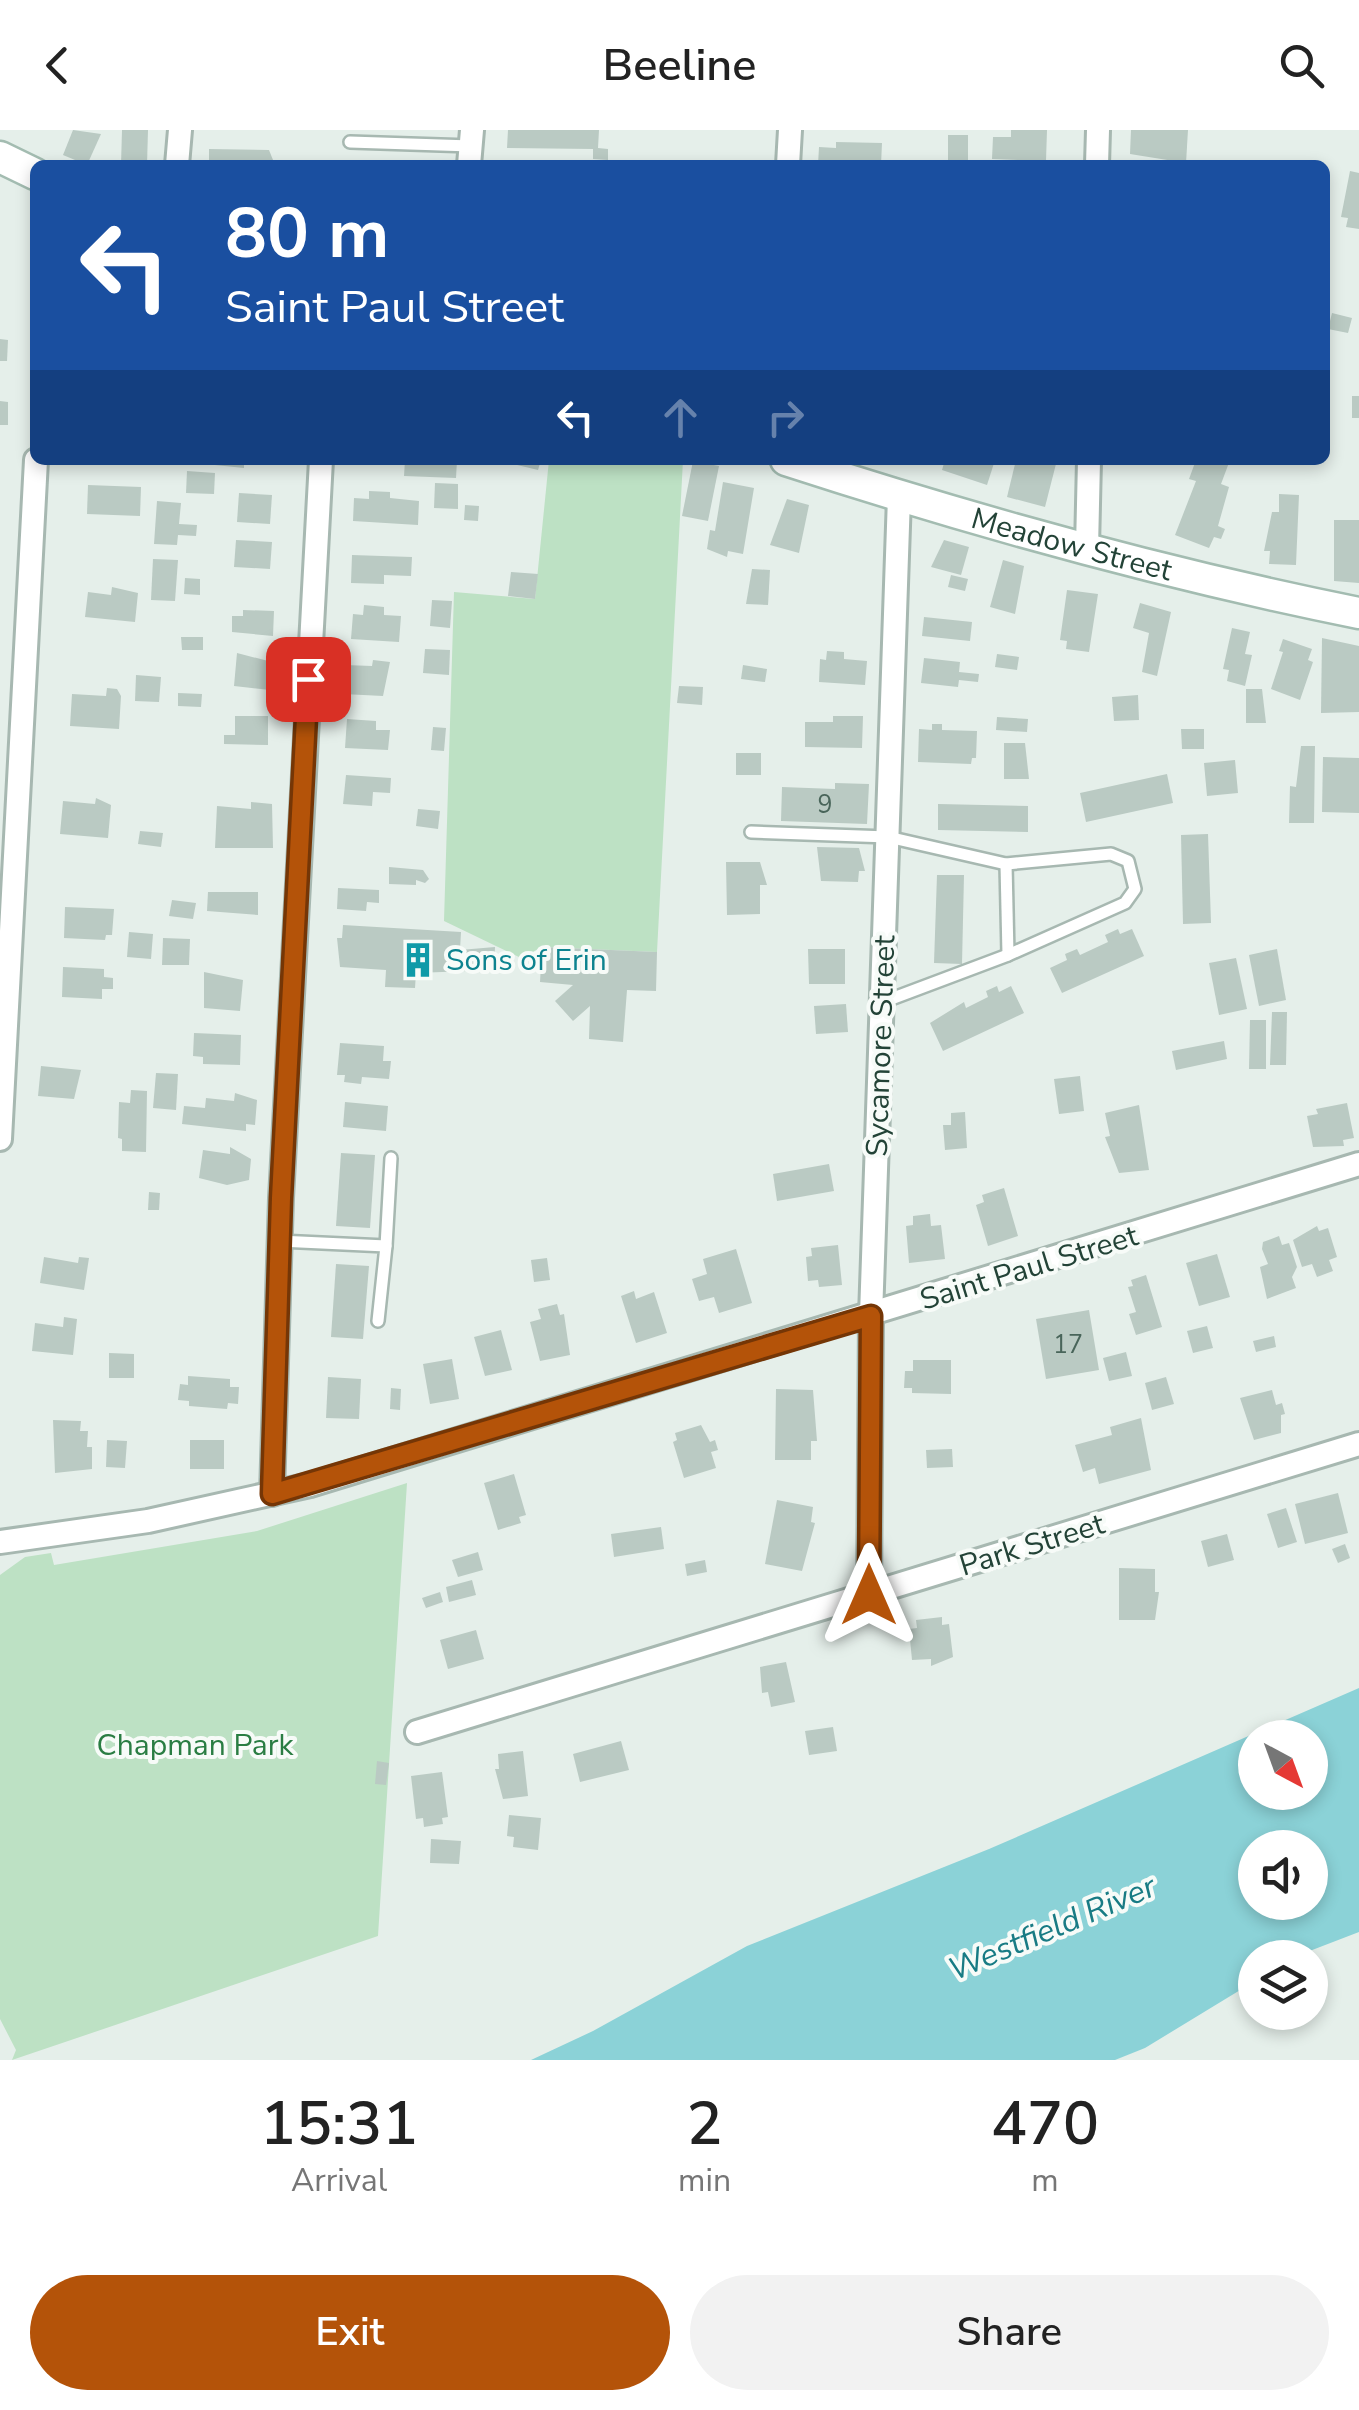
<!DOCTYPE html>
<style>
:root{--surface:#fff;--page:#f2f2f2;--text:#222;--muted:#767676;--accent:#b45309}
body{margin:0;font-family:"Nunito Sans",sans-serif;background:var(--page);color:var(--text);height:100vh;display:flex;flex-direction:column;font-size:38px;white-space:nowrap}
*{box-sizing:border-box;margin:0}
p{font-size:32px;color:var(--muted)}
.icon{flex:none;width:55px;height:55px;fill:none;stroke:currentColor;stroke-width:2;stroke-linecap:round;stroke-linejoin:round}
.map{position:relative;height:1930px;overflow:hidden}
.panel{display:flex;flex-direction:column;background:var(--surface);flex:1}
.panel>*{flex:none}
.top-card{position:absolute;left:30px;top:30px;width:1300px;height:305px;border-radius:15px;box-shadow:0 5px 15px #0003;background:#1a4fa0;color:#fff;overflow:hidden}
.needle{width:65px;rotate:139deg}
.fabs{position:absolute;left:1238px;top:1590px;display:grid;gap:20px}
.fabs a{display:grid;place-items:center;width:90px;height:90px;border-radius:50%;background:var(--surface);box-shadow:0 5px 15px #0003;font-size:50px}
.pin{position:absolute;display:grid;place-items:center;width:85px;height:85px;color:#fff;margin:-42px;border-radius:20px;box-shadow:0 5px 15px #0006}
.me{position:absolute;width:110px;margin:-55px;rotate:0deg;stroke-linejoin:round;filter:drop-shadow(0 0 8px #0008)}
.turn{display:flex;align-items:center;gap:35px;height:210px;padding:0 30px;font-size:45px}
.turn .icon{width:130px;height:130px;stroke-width:2.5}
.turn b{display:block;font-size:70px;line-height:85px}
.lanes{display:flex;align-items:center;height:95px;padding:0 30px;background:#0003;justify-content:center;gap:50px;direction:ltr}
.lanes .off{opacity:.35}
.eta{display:flex;justify-content:space-evenly;align-items:center;height:170px;text-align:center}
.eta b{font-size:60px;font-weight:600;line-height:70px}
.cta{display:flex;gap:20px;margin-top:auto;padding:20px 30px}
.cta a{flex:1;height:115px;border-radius:60px;background:var(--accent);color:#fff;font-size:40px;font-weight:600;line-height:115px;text-align:center}
.cta a+a{background:var(--page);color:var(--text)}
header{display:flex;justify-content:space-between;align-items:center;height:130px;padding:0 30px;background:var(--surface);font-size:45px;font-weight:600}
.map>svg:first-child{display:block}
.green{fill:#bde1c4}
.water{fill:#8bd2d7;fill-rule:evenodd}
.building{fill:#bacac3}
.lines{fill:none;stroke-linecap:round;stroke-linejoin:round}
.lane-casing{stroke:#a7b8b1;stroke-width:16}
.street-casing{stroke:#a7b8b1;stroke-width:28}
.secondary-casing{stroke:#a3bcb1;stroke-width:35}
.lane{stroke:#fff;stroke-width:11}
.street{stroke:#fff;stroke-width:22}
.secondary{stroke:#fff;stroke-width:30}
.route-casing{stroke:#753606;stroke-width:25}
.route{stroke:#b45309;stroke-width:18}
.labels{text-anchor:middle;dominant-baseline:central;stroke-width:8;stroke-linejoin:round;paint-order:stroke}
.number-label{font-size:25px;fill:#49655a}
.street-label{font-size:30px;fill:#234337;stroke:#f7fbf8}
.culture-label{font-size:30px;fill:#0d838f;stroke:#f7fbf8;text-anchor:start}
.park-label{font-size:30px;fill:#2a7d43;stroke:#f7fbf8}
.water-label{font-size:32px;font-style:italic;fill:#187b84;stroke:#f7fbf8}
</style>
<header><svg class="icon" aria-label="back" viewBox="0 0 24 24"><path d="M15 5l-7 7 7 7"/></svg>Beeline<svg class="icon" aria-label="search" viewBox="0 0 24 24"><circle cx="10" cy="10" r="6"/><path d="M15 15l6 6"/></svg></header>
<div class="map">
<svg width="1359" height="1930" viewBox="0 0 1359 1930">
<rect width="100%" height="100%" fill="#e5efea"/>
<g class="green">
<polygon points="549,330 683,330 657,822 542,817 521,828 444,791 454,462 535,469"/>
<polygon points="407,1353 378,1806 12,1930 16,1920 0,1889 0,1445 25,1427 51,1423 54,1435 257,1401"/>
</g>
<path class="water" d="M1359,1558V1802L1294,1827L1255,1828V1851L1145,1918L1115,1930H531L593,1901L747,1816L989,1719ZM1255,1608H1310V1662H1255ZM1255,1718H1310V1772H1255Z"/>
<g class="building">
<polygon points="73,0 101,4 87,35 63,25"/>
<polygon points="122,0 148,0 147,35 121,35"/>
<polygon points="508,0 599,0 598,18 608,19 608,30 593,29 593,19 507,18"/>
<polygon points="1011,0 1047,0 1046,31 992,29 993,7 1011,7"/>
<polygon points="1131,0 1188,0 1186,33 1130,24"/>
<rect x="948" y="5" width="20" height="27"/>
<polygon points="836,12 882,13 881,35 818,35 819,17 836,18"/>
<polygon points="209,19 269,20 275,35 209,35"/>
<polygon points="1350,41 1359,43 1359,99 1346,97 1348,88 1341,87"/>
<polygon points="1332,183 1352,188 1348,203 1328,199"/>
<polygon points="0,209 8,210 7,231 0,231"/>
<rect x="1352" y="266" width="7" height="22"/>
<polygon points="0,271 8,272 8,295 0,295"/>
<polygon points="166,330 244,330 244,338"/>
<polygon points="405,330 457,330 456,348 404,346"/>
<polygon points="514,330 541,330 538,340 513,334"/>
<polygon points="945,330 995,330 987,355 942,340"/>
<polygon points="1016,330 1057,330 1045,377 1007,367"/>
<polygon points="1196,330 1230,330 1221,354 1229,357 1218,396 1225,399 1221,409 1214,407 1209,418 1175,405 1196,351 1189,349"/>
<polygon points="693,331 719,336 708,391 682,386"/>
<polygon points="187,341 215,343 214,364 186,363"/>
<polygon points="723,352 754,358 743,424 728,421 727,427 707,419 710,400 715,401"/>
<polygon points="435,353 458,354 458,379 434,378"/>
<polygon points="88,355 141,357 140,386 87,384"/>
<polygon points="369,361 390,362 390,368 419,371 418,395 353,391 354,368 369,369"/>
<polygon points="239,363 272,365 270,394 237,392"/>
<polygon points="1279,364 1299,365 1296,435 1269,434 1270,421 1264,421 1272,382 1279,382"/>
<polygon points="787,369 809,375 799,423 770,415"/>
<polygon points="157,371 181,373 179,394 197,395 196,406 178,405 177,415 154,414"/>
<polygon points="465,375 479,376 478,391 464,390"/>
<polygon points="1334,390 1359,390 1359,453 1334,451"/>
<polygon points="236,410 272,412 270,439 234,437"/>
<polygon points="944,410 969,417 961,445 931,437"/>
<polygon points="352,425 412,427 411,446 384,445 384,454 351,453"/>
<polygon points="153,429 178,430 175,471 151,470"/>
<polygon points="1003,430 1024,436 1015,484 990,477"/>
<polygon points="752,439 770,440 768,475 746,474"/>
<polygon points="511,442 538,444 535,469 508,466"/>
<polygon points="951,445 968,449 965,461 948,457"/>
<polygon points="185,448 200,449 200,465 184,464"/>
<polygon points="112,457 138,463 135,492 85,487 88,462 111,465"/>
<polygon points="1067,460 1098,464 1089,522 1066,519 1067,511 1060,510"/>
<polygon points="432,470 452,471 450,498 430,496"/>
<polygon points="1140,473 1171,482 1157,546 1142,542 1149,503 1133,498"/>
<polygon points="364,475 384,477 384,485 401,486 399,512 351,509 353,484 363,485"/>
<polygon points="243,480 274,481 273,506 232,502 232,486 243,486"/>
<polygon points="924,487 972,492 970,511 922,506"/>
<polygon points="1232,498 1250,502 1245,524 1252,525 1245,556 1227,551 1229,540 1223,539"/>
<polygon points="181,507 203,507 203,520 182,520"/>
<polygon points="1322,508 1359,516 1359,582 1321,583"/>
<polygon points="1283,509 1312,519 1308,530 1313,532 1300,570 1271,559 1283,522 1279,521"/>
<polygon points="425,519 450,520 449,545 423,543"/>
<polygon points="827,521 844,522 844,529 867,531 865,555 819,552 820,529 826,530"/>
<polygon points="237,523 272,532 270,560 234,556"/>
<polygon points="997,524 1019,527 1017,540 995,537"/>
<polygon points="924,528 960,532 959,542 979,544 978,552 959,550 958,557 921,553"/>
<polygon points="373,530 390,532 383,566 343,564 345,535 372,536"/>
<polygon points="743,535 767,539 765,552 741,549"/>
<polygon points="136,545 161,547 159,572 135,571"/>
<polygon points="679,556 703,557 702,575 677,573"/>
<polygon points="107,558 117,559 121,566 119,599 70,596 72,564 106,566"/>
<polygon points="1246,559 1262,559 1266,593 1246,593"/>
<polygon points="178,563 202,564 201,577 178,576"/>
<polygon points="1138,565 1139,590 1114,591 1112,567"/>
<polygon points="235,586 268,586 268,615 224,614 224,605 235,605"/>
<polygon points="833,586 863,586 862,618 805,617 805,592 833,592"/>
<polygon points="997,587 1028,589 1027,602 996,600"/>
<polygon points="347,589 376,591 376,600 390,600 388,620 345,618"/>
<polygon points="932,594 942,594 942,600 977,601 976,628 972,628 971,634 918,632 919,599 932,600"/>
<polygon points="433,597 446,598 444,621 431,620"/>
<polygon points="1181,599 1204,599 1204,619 1182,619"/>
<polygon points="1004,613 1025,613 1029,649 1004,649"/>
<polygon points="1301,616 1315,616 1314,693 1289,693 1290,656 1296,657"/>
<rect x="736" y="623" width="25" height="22"/>
<polygon points="1323,627 1359,628 1359,683 1322,682"/>
<polygon points="1235,630 1238,663 1207,666 1204,633"/>
<polygon points="1167,644 1173,673 1086,692 1080,663"/>
<polygon points="346,645 391,648 390,663 373,662 372,676 343,674"/>
<polygon points="835,653 869,654 867,694 781,691 782,657 835,659"/>
<polygon points="96,668 111,675 108,708 60,704 63,671 95,674"/>
<polygon points="251,672 272,674 273,718 215,718 217,676 251,679"/>
<polygon points="938,674 1028,676 1028,702 938,700"/>
<polygon points="418,679 440,681 438,699 416,696"/>
<polygon points="140,701 163,703 161,717 138,714"/>
<polygon points="1208,704 1211,793 1183,794 1181,705"/>
<polygon points="817,717 859,718 865,741 859,741 858,752 821,751"/>
<polygon points="726,732 760,732 767,755 760,755 760,784 727,785"/>
<polygon points="389,737 423,740 429,749 425,753 416,750 416,755 389,754"/>
<polygon points="937,745 964,745 962,834 934,833"/>
<polygon points="338,758 379,760 379,773 367,772 366,781 337,779"/>
<polygon points="208,762 258,762 258,785 207,781"/>
<polygon points="172,770 196,773 193,789 169,786"/>
<polygon points="65,777 114,779 112,805 106,805 105,810 64,808"/>
<polygon points="343,795 461,802 460,820 495,817 494,840 416,843 415,858 385,857 386,840 340,837 337,808 342,808"/>
<polygon points="1118,799 1120,804 1132,799 1144,826 1062,863 1050,838 1067,830 1065,824 1077,819 1080,825 1108,812 1105,805"/>
<polygon points="129,802 153,804 151,829 127,827"/>
<polygon points="163,808 190,809 189,835 162,835"/>
<polygon points="542,817 657,822 656,861 627,860 623,912 589,909 590,876 573,891 555,871 573,855 540,852"/>
<polygon points="808,819 845,819 845,854 809,854"/>
<polygon points="1277,819 1286,870 1259,876 1249,825"/>
<polygon points="1236,828 1247,879 1219,885 1209,833"/>
<polygon points="63,837 104,839 104,847 113,848 113,859 102,859 102,869 62,867"/>
<polygon points="204,842 243,850 240,881 204,878"/>
<polygon points="997,856 999,862 1011,856 1024,883 943,921 930,893 964,872 966,878 988,867 986,861"/>
<polygon points="846,874 848,902 816,904 814,876"/>
<polygon points="1272,882 1287,882 1286,935 1270,935"/>
<polygon points="1250,890 1266,890 1266,939 1249,939"/>
<polygon points="194,903 241,905 240,935 203,934 203,927 193,926"/>
<polygon points="1224,911 1227,929 1176,940 1172,921"/>
<polygon points="340,913 384,916 383,931 391,931 389,949 362,947 361,954 344,952 345,945 337,945"/>
<polygon points="41,936 81,940 74,969 38,966"/>
<polygon points="156,943 178,944 176,980 153,978"/>
<polygon points="1080,946 1084,981 1059,984 1054,949"/>
<polygon points="131,960 147,961 146,1022 122,1021 122,1009 118,1008 119,972 130,973"/>
<polygon points="235,963 257,970 255,995 246,994 246,1001 182,994 184,976 205,978 206,968 234,971"/>
<polygon points="345,972 388,976 386,1001 343,997"/>
<polygon points="1347,973 1354,1008 1343,1010 1344,1016 1313,1017 1307,986 1318,984 1316,979"/>
<polygon points="1139,975 1149,1040 1119,1043 1105,1007 1110,1006 1105,983"/>
<polygon points="965,982 967,1018 945,1020 943,995 951,995 951,983"/>
<polygon points="230,1017 251,1029 249,1050 227,1055 199,1048 203,1020 230,1024"/>
<polygon points="341,1023 375,1025 370,1098 336,1096"/>
<polygon points="829,1034 834,1061 777,1071 773,1044"/>
<polygon points="1004,1058 1018,1106 988,1116 976,1075 984,1072 982,1065"/>
<polygon points="149,1062 160,1063 159,1080 148,1080"/>
<polygon points="930,1084 931,1096 941,1095 945,1129 909,1133 906,1096 913,1095 913,1086"/>
<polygon points="1317,1096 1319,1101 1328,1098 1337,1127 1329,1130 1333,1141 1317,1147 1312,1134 1302,1137 1293,1110"/>
<polygon points="1279,1106 1282,1115 1289,1113 1297,1137 1292,1147 1296,1158 1267,1169 1260,1137 1268,1134 1262,1119 1263,1112"/>
<polygon points="838,1115 842,1155 819,1157 818,1150 808,1151 806,1127 812,1126 811,1118"/>
<polygon points="736,1119 752,1173 719,1183 714,1167 699,1171 692,1149 707,1144 703,1129"/>
<polygon points="1217,1124 1230,1167 1199,1176 1186,1133"/>
<polygon points="44,1127 78,1133 79,1127 89,1128 84,1160 40,1153"/>
<polygon points="547,1128 550,1150 534,1152 531,1130"/>
<polygon points="336,1134 369,1136 363,1209 331,1207"/>
<polygon points="1146,1145 1162,1197 1136,1205 1129,1184 1136,1182 1128,1157 1133,1156 1131,1150"/>
<polygon points="634,1161 636,1169 654,1162 667,1203 636,1213 621,1166"/>
<polygon points="557,1174 560,1185 564,1184 570,1225 540,1231 530,1192 541,1189 538,1179"/>
<polygon points="1089,1180 1099,1240 1046,1249 1036,1189"/>
<polygon points="64,1187 77,1189 73,1225 32,1221 35,1193 63,1197"/>
<polygon points="1207,1196 1213,1218 1193,1223 1187,1201"/>
<polygon points="501,1200 512,1240 485,1246 474,1207"/>
<polygon points="1274,1206 1276,1217 1256,1222 1253,1211"/>
<polygon points="1126,1222 1132,1246 1109,1251 1103,1228"/>
<polygon points="109,1223 134,1224 134,1248 109,1248"/>
<polygon points="452,1229 459,1269 430,1274 423,1234"/>
<polygon points="913,1230 951,1230 951,1264 912,1263 912,1258 904,1258 905,1241 913,1241"/>
<polygon points="188,1246 230,1249 230,1257 239,1257 238,1274 228,1273 227,1279 189,1276 189,1271 178,1270 180,1254 188,1255"/>
<polygon points="328,1247 361,1249 359,1289 326,1288"/>
<polygon points="1166,1247 1174,1274 1152,1280 1145,1253"/>
<polygon points="391,1258 401,1259 400,1280 390,1279"/>
<polygon points="776,1259 813,1260 817,1311 811,1311 811,1330 775,1330"/>
<polygon points="1272,1260 1276,1275 1282,1273 1285,1284 1281,1285 1281,1303 1254,1310 1240,1268"/>
<polygon points="1141,1288 1151,1340 1099,1354 1095,1338 1083,1342 1075,1315 1112,1305 1110,1297"/>
<polygon points="53,1290 81,1291 80,1301 88,1301 87,1317 92,1317 92,1339 55,1343"/>
<polygon points="701,1295 710,1312 715,1310 718,1320 711,1322 716,1338 684,1348 673,1312 677,1310 675,1303"/>
<polygon points="107,1310 127,1311 125,1338 106,1337"/>
<rect x="190" y="1310" width="34" height="29"/>
<polygon points="952,1319 953,1337 927,1338 926,1320"/>
<polygon points="514,1344 526,1385 519,1387 521,1393 498,1400 484,1353"/>
<polygon points="1338,1363 1348,1403 1305,1414 1295,1374"/>
<polygon points="777,1370 813,1377 811,1392 815,1393 802,1441 765,1434"/>
<polygon points="1286,1378 1297,1412 1278,1418 1267,1384"/>
<polygon points="661,1397 664,1419 614,1427 611,1404"/>
<polygon points="1227,1404 1234,1430 1208,1437 1201,1411"/>
<polygon points="1345,1414 1350,1428 1338,1433 1332,1419"/>
<polygon points="478,1422 483,1440 458,1447 452,1430"/>
<polygon points="705,1430 707,1442 687,1446 685,1434"/>
<polygon points="1119,1438 1155,1439 1155,1462 1159,1462 1155,1490 1119,1490"/>
<polygon points="472,1450 476,1465 449,1472 446,1457"/>
<polygon points="440,1462 443,1472 426,1478 422,1468"/>
<polygon points="942,1487 942,1495 949,1494 953,1527 931,1536 931,1529 912,1530 909,1499 917,1498 916,1490"/>
<polygon points="476,1500 484,1529 448,1539 440,1510"/>
<polygon points="786,1532 795,1572 771,1577 768,1562 762,1563 760,1537"/>
<polygon points="833,1597 837,1621 809,1625 805,1601"/>
<polygon points="621,1611 629,1640 580,1652 573,1624"/>
<polygon points="523,1621 528,1666 503,1669 495,1639 499,1639 498,1624"/>
<polygon points="377,1631 389,1633 386,1655 375,1654"/>
<polygon points="442,1642 448,1687 442,1688 443,1694 424,1697 423,1688 416,1689 411,1646"/>
<polygon points="509,1685 541,1688 538,1720 513,1717 514,1707 507,1706"/>
<polygon points="431,1709 461,1711 459,1734 430,1733"/>
</g>
<g class="lines">
<defs>
<g id="lane">
<polyline points="350,12 471,16"/>
<polyline points="751,702 888,707 1006,734 1111,724 1128,731 1135,759 1125,773 1008,825 883,872"/>
<polyline points="1006,734 1008,825"/>
<polyline points="279,1111 386,1116 378,1191"/>
<polyline points="386,1116 391,1028"/>
</g>
<g id="street">
<polyline points="177,35 180,0"/>
<polyline points="469,35 472,0"/>
<polyline points="788,35 790,0"/>
<polyline points="1097,35 1098,0"/>
<polyline points="1087,418 1089,330"/>
<polyline points="0,1009 36,330"/>
<polyline points="272,1364 281,1068 321,330"/>
<polyline points="0,1412 148,1391 310,1355 1359,1034"/>
<polyline points="869,1465 871,1186 899,367"/>
<polyline points="417,1602 1359,1314"/>
</g>
<g id="secondary">
<polyline points="0,27 35,44"/>
<path id="s1" d="M786,330C974,391 1165,444 1359,483"/>
</g>
</defs>
<use href="#lane" class="lane-casing"/>
<use href="#street" class="street-casing"/>
<use href="#secondary" class="secondary-casing"/>
<use href="#lane" class="lane"/>
<use href="#street" class="street"/>
<use href="#secondary" class="secondary"/>
</g>
<g class="lines">
<defs>
<polyline id="route" points="308,549 281,1068 272,1364 871,1186 869,1465"/>
</defs>
<use href="#route" class="route-casing"/>
<use href="#route" class="route"/>
</g>
<defs>
<symbol id="building-bare" viewBox="-9 -9 18 18"><path d="M-4-6H4V6H1V3H-1V6H-4ZM-2.5-4.3h1.7v1.8h-1.7ZM.8-4.3h1.7v1.8H.8ZM-2.5-1h1.7V.8h-1.7ZM.8-1h1.7V.8H.8Z" fill="#0f9aa8" stroke="#f7fbf8" stroke-width="2.5" paint-order="stroke"/></symbol>
</defs>
<g fill-rule="evenodd">
<use href="#building-bare" x="393" y="805" width="50" height="50"/>
</g>
<g class="labels">
<g class="number-label">
<text x="825" y="675">9</text>
<text x="1068" y="1215">17</text>
</g>
<g class="street-label">
<text stroke="none"><textPath href="#s1" startOffset="298">Meadow Street</textPath></text>
<text transform="translate(881 916) rotate(-88)">Sycamore Street</text>
<text transform="translate(1029 1138) rotate(-17)">Saint Paul Street</text>
<text transform="translate(1032 1415) rotate(-17)">Park Street</text>
</g>
<g class="culture-label">
<text x="446" y="830">Sons of Erin</text>
</g>
<g class="park-label">
<text x="195" y="1615">Chapman Park</text>
</g>
<g class="water-label">
<text transform="translate(1052 1798) rotate(-23)">Westfield River</text>
</g>
</g>
</svg>
<div class="fabs">
<a><svg class="needle" viewBox="-14 -14 28 28"><path d="M0-13l5 13h-10z" fill="#e53935"/><path d="M0 13l5-13h-10z" fill="#767676"/></svg></a>
<a><svg class="icon" aria-label="sound" viewBox="0 0 24 24"><path d="M4 9h4l5-4v14l-5-4H4zM17 9q2 3 0 6"/></svg></a>
<a><svg class="icon" aria-label="layers" viewBox="0 0 24 24"><path d="M12 4l9 5-9 5-9-5zM3 14l9 5 9-5"/></svg></a>
</div>
<div class="pin" style="left:308px;top:549px;background:#d93025"><svg class="icon" aria-label="arrive" viewBox="0 0 24 24"><path d="M6 21V4h12l-3 4 3 4H6"/></svg></div>
<svg class="me" style="left:869px;top:1465px" viewBox="-20 -20 40 40"><path d="M0-17L14 15 0 8-14 15z" fill="#b45309" stroke="#fff" stroke-width="4"/></svg>
<div class="top-card">
<div class="turn"><svg class="icon" aria-label="left" viewBox="0 0 24 24"><path d="M17 20v-9H6M10 6l-5 5 5 5"/></svg><div><b>80 m</b>Saint Paul Street</div></div>
<div class="lanes"><svg class="icon" aria-label="left" viewBox="0 0 24 24"><path d="M17 20v-9H6M10 6l-5 5 5 5"/></svg><svg class="icon off" aria-label="ahead" viewBox="0 0 24 24"><path d="M12 20V5M6 11l6-6 6 6"/></svg><svg class="icon off" aria-label="right" viewBox="0 0 24 24"><path d="M7 20v-9h11M14 6l5 5-5 5"/></svg></div>
</div>
</div>
<section class="panel">
<div class="eta">
<div><b>15:31</b><p>Arrival</p></div>
<div><b>2</b><p>min</p></div>
<div><b>470</b><p>m</p></div>
</div>
<div class="cta"><a>Exit</a><a>Share</a></div>
</section>
